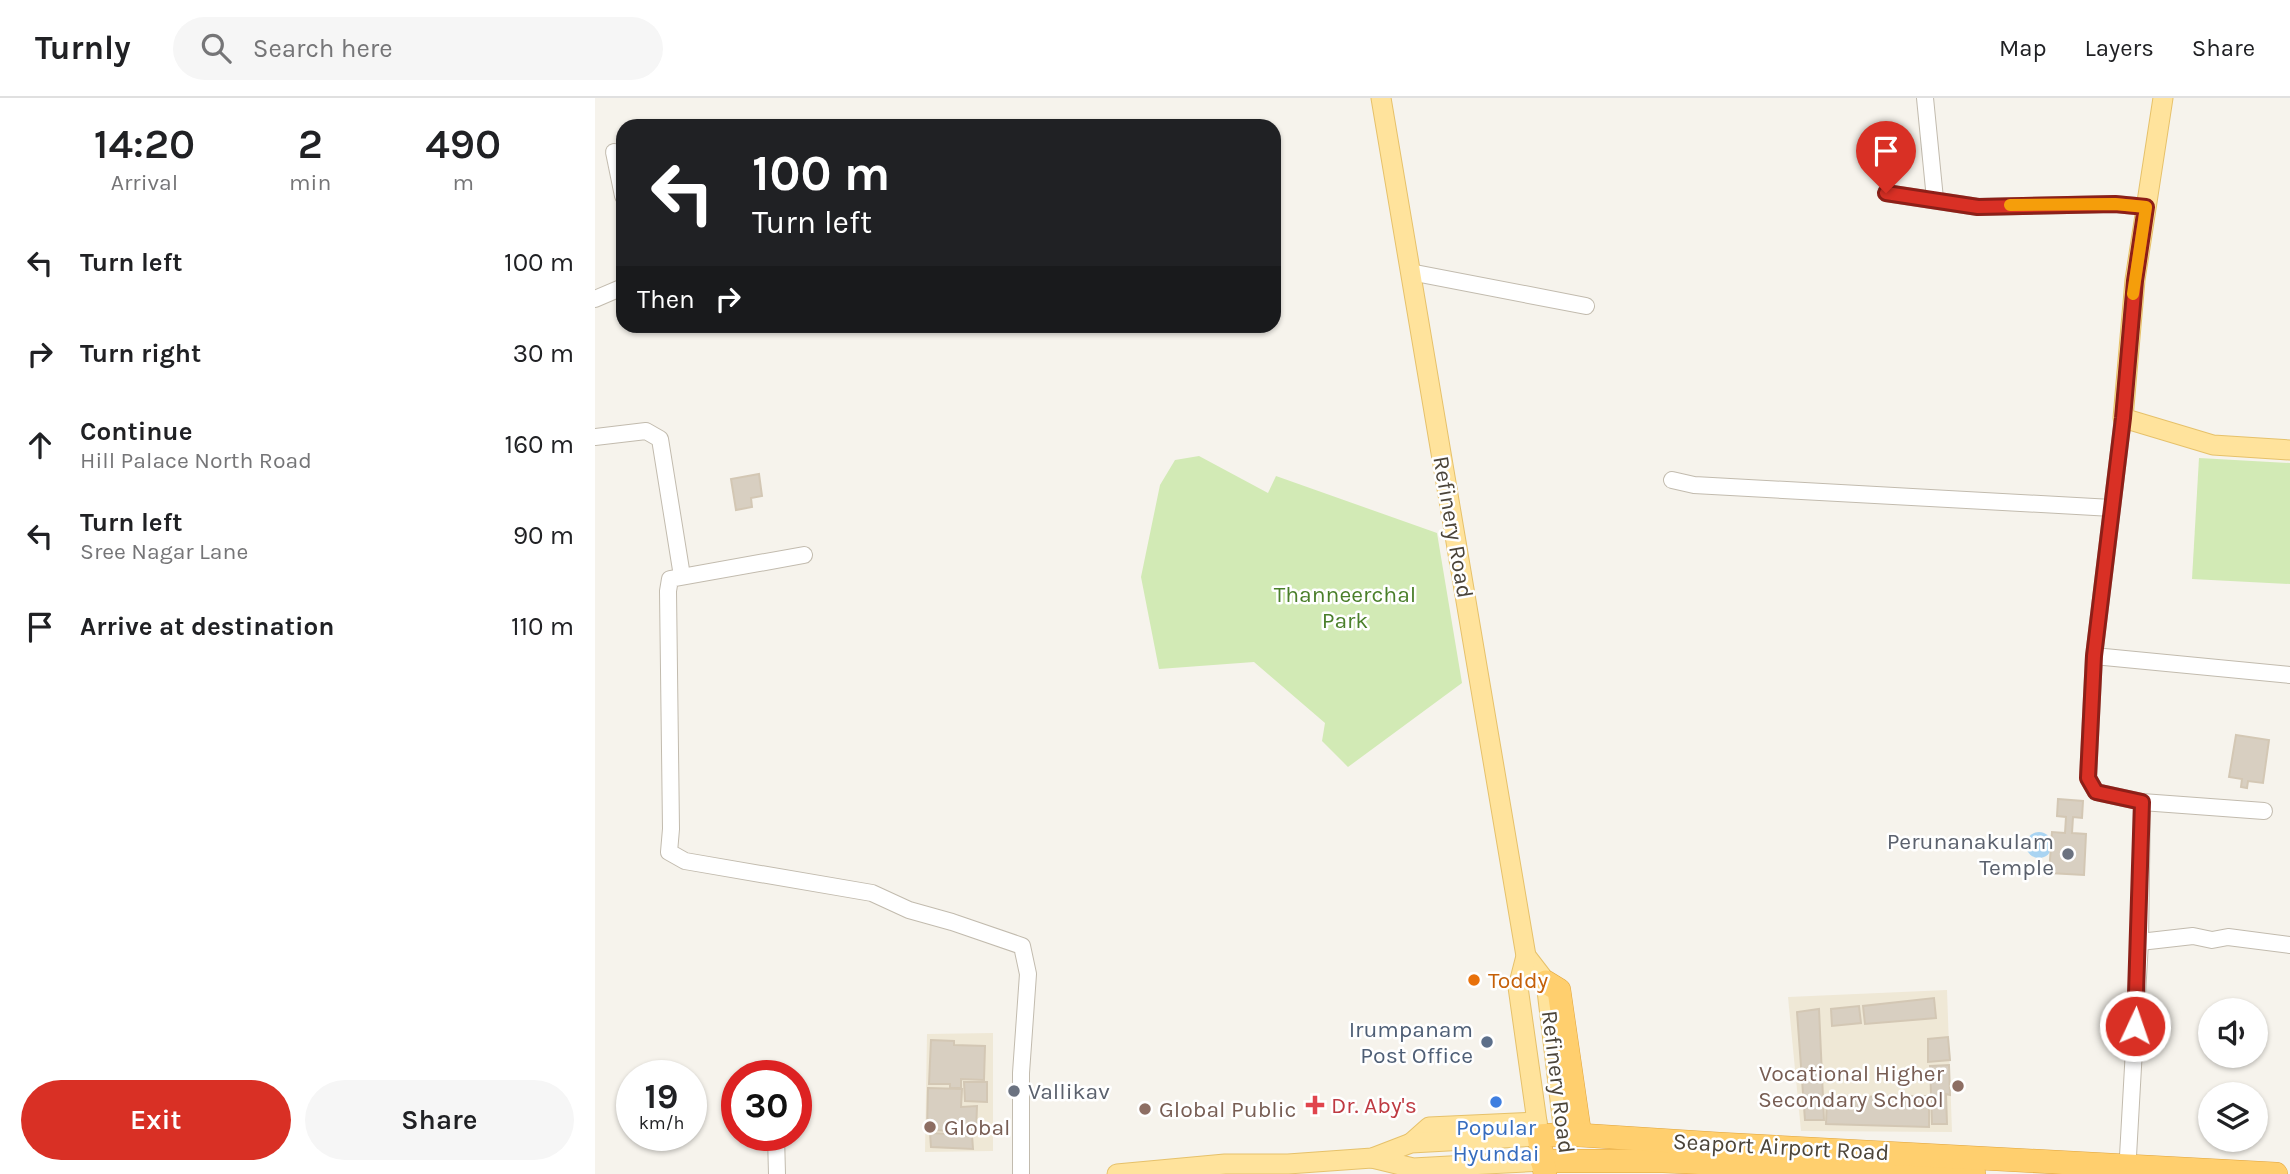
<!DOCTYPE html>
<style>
:root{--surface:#fff;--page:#f6f6f6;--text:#202124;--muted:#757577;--line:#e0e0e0;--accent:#d93025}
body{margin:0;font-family:Karla,sans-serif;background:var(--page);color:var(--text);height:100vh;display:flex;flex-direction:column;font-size:26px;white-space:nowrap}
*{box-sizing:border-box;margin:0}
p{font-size:23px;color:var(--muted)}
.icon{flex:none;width:38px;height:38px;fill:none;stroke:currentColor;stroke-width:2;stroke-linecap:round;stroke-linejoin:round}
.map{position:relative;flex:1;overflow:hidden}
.details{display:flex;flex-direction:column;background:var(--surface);width:595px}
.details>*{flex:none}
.top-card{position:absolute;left:21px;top:21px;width:665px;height:214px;border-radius:21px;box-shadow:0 2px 5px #0004;background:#202124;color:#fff;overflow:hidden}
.buttons{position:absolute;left:1603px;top:900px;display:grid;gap:14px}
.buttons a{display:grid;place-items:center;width:70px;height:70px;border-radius:50%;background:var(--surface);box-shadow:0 2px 5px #0004;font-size:35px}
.speed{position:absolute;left:21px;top:962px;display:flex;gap:14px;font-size:35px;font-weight:700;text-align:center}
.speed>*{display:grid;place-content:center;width:91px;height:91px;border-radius:50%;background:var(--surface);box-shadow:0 2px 5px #0004;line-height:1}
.speed small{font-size:18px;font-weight:400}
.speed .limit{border:10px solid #d22;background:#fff;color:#111}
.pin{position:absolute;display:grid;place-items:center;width:60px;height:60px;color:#fff;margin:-72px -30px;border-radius:50% 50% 50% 0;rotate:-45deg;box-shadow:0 0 7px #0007}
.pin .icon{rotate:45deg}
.me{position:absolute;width:77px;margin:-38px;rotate:3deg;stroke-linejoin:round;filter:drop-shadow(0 0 5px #0008)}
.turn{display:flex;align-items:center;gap:24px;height:147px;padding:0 21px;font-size:32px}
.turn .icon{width:91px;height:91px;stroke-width:2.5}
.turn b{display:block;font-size:49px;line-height:60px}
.then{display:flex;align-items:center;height:66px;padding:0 21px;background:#0003;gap:14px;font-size:26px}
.eta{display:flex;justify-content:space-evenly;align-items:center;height:119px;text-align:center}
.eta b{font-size:42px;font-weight:600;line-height:49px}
.action{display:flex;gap:14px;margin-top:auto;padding:14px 21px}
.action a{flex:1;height:80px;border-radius:42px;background:var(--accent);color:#fff;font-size:28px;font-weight:600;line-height:80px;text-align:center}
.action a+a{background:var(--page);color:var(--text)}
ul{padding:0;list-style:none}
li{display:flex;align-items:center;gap:21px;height:91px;padding:0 21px}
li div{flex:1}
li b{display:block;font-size:26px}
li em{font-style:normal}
header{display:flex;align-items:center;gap:42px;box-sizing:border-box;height:98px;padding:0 35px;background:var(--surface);border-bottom:2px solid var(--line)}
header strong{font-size:33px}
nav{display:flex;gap:38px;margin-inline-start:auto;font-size:24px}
.search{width:490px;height:63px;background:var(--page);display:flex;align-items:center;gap:18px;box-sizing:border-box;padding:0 24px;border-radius:38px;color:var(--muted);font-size:26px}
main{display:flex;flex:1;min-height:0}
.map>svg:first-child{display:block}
.education{fill:#efe8d6}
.green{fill:#d2eab5}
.water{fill:#a9d4f2}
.building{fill:#d8cfc1;stroke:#d3c7b4;stroke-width:2}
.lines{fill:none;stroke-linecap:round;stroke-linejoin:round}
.minor-casing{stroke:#c2bbae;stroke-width:18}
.major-casing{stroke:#e6c16a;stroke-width:21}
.highway-casing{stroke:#e0a43c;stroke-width:24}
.minor{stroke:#fff;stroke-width:16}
.major{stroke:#ffe39c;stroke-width:19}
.highway{stroke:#ffcf6e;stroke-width:23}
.route-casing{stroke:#8d1f18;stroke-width:18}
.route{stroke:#d93025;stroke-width:12}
.slow{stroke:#f59e0b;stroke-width:12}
.worship-dot{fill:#6b7280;stroke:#fff;stroke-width:2.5}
.food-dot{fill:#e8710a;stroke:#fff;stroke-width:2.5}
.service-dot{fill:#5c6f8a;stroke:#fff;stroke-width:2.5}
.education-dot{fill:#8d6e63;stroke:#fff;stroke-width:2.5}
.shop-dot{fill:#3f7fe0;stroke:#fff;stroke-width:2.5}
.health-dot{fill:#e0444e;stroke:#fff;stroke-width:2.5}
.labels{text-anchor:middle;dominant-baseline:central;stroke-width:5;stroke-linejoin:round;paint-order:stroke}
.street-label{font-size:23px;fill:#4b4439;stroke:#fff}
.park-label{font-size:23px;fill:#4a7f2a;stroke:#fff}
.worship-label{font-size:23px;fill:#5b616d;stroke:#fff;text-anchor:end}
.food-label{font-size:23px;fill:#c56008;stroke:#fff;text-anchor:start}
.service-label{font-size:23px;fill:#4e5e75;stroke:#fff;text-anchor:end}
.education-label{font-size:23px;fill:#785e54;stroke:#fff;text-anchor:start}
.health-label{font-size:23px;fill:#be3a42;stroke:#fff;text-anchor:start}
.shop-label{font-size:23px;fill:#366cbe;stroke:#fff}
</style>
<header>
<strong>Turnly</strong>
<div class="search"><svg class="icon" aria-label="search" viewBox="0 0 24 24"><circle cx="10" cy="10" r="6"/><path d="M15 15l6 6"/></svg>Search here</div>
<nav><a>Map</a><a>Layers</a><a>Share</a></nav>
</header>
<main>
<section class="details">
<div class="eta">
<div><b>14:20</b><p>Arrival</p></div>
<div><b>2</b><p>min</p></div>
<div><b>490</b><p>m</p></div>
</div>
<ul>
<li><svg class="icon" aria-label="left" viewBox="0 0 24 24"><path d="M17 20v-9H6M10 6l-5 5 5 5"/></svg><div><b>Turn left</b></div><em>100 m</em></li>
<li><svg class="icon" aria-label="right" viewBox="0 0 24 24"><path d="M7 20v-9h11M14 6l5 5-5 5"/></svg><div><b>Turn right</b></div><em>30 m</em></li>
<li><svg class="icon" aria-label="ahead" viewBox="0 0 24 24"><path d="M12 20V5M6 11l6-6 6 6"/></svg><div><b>Continue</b><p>Hill Palace North Road</p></div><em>160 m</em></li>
<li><svg class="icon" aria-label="left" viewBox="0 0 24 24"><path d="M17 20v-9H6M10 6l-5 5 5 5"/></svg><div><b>Turn left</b><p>Sree Nagar Lane</p></div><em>90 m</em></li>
<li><svg class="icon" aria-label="arrive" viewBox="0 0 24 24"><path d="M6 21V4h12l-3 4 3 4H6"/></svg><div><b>Arrive at destination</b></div><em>110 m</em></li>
</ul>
<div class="action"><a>Exit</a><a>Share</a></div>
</section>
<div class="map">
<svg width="1695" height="1076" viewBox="0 0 1695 1076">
<rect width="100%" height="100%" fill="#f6f3ec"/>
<g class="education">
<polygon points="1352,892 1357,1034 1206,1033 1193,899"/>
<polygon points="398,935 398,1053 330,1054 332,936"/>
</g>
<g class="green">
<polygon points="604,358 673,395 681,378 842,435 867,585 753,669 727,643 730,625 659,564 564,571 546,479 565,387 580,362"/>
<polygon points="1604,360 1695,365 1695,486 1597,481"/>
</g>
<circle class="water" cx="1444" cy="747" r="13"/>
<g class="building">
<polygon points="164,376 167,398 156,400 157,409 141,412 136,381"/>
<polygon points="1641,637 1674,642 1668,685 1653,683 1652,690 1646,689 1647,681 1634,679"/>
<polygon points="1463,701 1488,703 1487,720 1478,719 1477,735 1491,736 1489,777 1454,775 1457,734 1470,735 1471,719 1462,718"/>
<polygon points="1339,900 1341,920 1270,926 1268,908"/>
<polygon points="1264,908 1266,925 1237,928 1236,911"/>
<polygon points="1224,911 1229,1022 1210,1022 1202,914"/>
<polygon points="1353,939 1355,962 1333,964 1333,941"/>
<polygon points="336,942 359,943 359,947 390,948 389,982 366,981 366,990 355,990 355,986 334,986"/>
<polygon points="1354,967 1355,997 1351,996 1352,1026 1337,1026 1335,968"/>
<polygon points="369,984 392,984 392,1004 370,1003"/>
<polygon points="333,990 367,991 366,1009 382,1008 381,1034 332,1032"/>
<polygon points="1334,998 1334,1029 1231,1026 1232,999"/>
<polygon points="335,1035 377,1037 378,1051 336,1049"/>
</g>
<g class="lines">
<defs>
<g id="minor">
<polyline points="1330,0 1340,101"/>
<polyline points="19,54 28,98"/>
<polyline points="1291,95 1383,109 1520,106 1551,109"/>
<polyline points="815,174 991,208"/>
<polyline points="0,201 28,189"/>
<polyline points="1528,320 1499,558 1493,680 1501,694 1547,704 1545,844 1532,1076"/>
<polyline points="0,339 51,333 65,341 87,478"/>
<polyline points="1077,382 1099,387 1517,410"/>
<polyline points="209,457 75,481 73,493 76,731 74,754 90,763 277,795 314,812 357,824 427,848 433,876 426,975 426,1076"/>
<polyline points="1499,558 1695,577"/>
<polyline points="1547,704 1669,713"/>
<polyline points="1545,844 1598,838 1617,842 1633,839 1695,847"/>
<polyline points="181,1038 182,1076"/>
</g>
<g id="major">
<polyline points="1568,0 1540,182 1528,320 1618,347 1695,352"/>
<polyline points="931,858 951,884 969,1036"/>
<polyline points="816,1045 834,1029 942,1024"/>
<polyline points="777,1060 818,1070 947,1063"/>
<polyline points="522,1076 630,1066 693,1066 777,1060 816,1045 944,1038 923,889 931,858 786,0"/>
</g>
<g id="highway">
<polyline points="951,884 964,892 985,1037"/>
<polyline points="947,1063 1068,1063 1379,1076"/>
<polyline points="950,1076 944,1038 969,1036 1124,1046 1681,1076"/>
</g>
</defs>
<use href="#minor" class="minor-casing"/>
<use href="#major" class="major-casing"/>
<use href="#highway" class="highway-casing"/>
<use href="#minor" class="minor"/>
<use href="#major" class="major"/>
<use href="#highway" class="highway"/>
</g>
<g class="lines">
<defs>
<polyline id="route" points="1291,95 1383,109 1520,106 1551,109 1540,183 1528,320 1499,558 1493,680 1501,694 1547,704 1540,928"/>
</defs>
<use href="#route" class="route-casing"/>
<use href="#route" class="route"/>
<polyline class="slow" points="1415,107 1520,106 1551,109 1538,196"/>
</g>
<g class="worship-dot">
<circle cx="1473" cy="756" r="7"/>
<circle cx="419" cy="993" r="7"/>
</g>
<circle class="food-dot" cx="879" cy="882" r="7"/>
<circle class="service-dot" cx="892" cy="944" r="7"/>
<g class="education-dot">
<circle cx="1363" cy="988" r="7"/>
<circle cx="550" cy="1011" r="7"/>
<circle cx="335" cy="1029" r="7"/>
</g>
<circle class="shop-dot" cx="901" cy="1004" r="7"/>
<path class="health-dot" d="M716.5 996.5h7v7h7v7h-7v7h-7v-7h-7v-7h7z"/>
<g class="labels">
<g class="street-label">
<text transform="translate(858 429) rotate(80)">Refinery Road</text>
<text transform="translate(963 984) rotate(83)">Refinery Road</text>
<text transform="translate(1186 1049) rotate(3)">Seaport Airport Road</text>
</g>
<g class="park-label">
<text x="750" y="496">Thanneerchal<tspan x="750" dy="26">Park</tspan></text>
</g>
<g class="worship-label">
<text x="1459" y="743">Perunanakulam<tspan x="1459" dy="26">Temple</tspan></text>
<text x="433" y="993" text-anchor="start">Vallikav</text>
</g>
<g class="food-label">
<text x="893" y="882">Toddy</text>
</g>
<g class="service-label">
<text x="878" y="931">Irumpanam<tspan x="878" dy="26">Post Office</tspan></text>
</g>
<g class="education-label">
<text x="1349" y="975" text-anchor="end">Vocational Higher<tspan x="1349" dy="26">Secondary School</tspan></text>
<text x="564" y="1011">Global Public</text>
<text x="349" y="1029">Global</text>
</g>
<g class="health-label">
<text x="736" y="1007">Dr. Aby's</text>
</g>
<g class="shop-label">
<text x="901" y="1029">Popular<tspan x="901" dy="26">Hyundai</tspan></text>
</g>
</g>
</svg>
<div class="buttons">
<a><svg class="icon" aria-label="sound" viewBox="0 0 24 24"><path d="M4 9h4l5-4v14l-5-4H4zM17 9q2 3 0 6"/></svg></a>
<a><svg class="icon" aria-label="layers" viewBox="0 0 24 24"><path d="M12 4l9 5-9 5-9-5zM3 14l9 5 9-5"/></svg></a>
</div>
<div class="speed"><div>19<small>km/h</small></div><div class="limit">30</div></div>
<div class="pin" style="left:1291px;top:95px;background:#d93025"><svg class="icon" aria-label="arrive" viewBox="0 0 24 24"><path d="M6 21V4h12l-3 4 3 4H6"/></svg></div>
<svg class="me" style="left:1540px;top:928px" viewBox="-20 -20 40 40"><circle r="17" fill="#d93025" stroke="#fff" stroke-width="3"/><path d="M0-11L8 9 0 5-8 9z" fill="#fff"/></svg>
<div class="top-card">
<div class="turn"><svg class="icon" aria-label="left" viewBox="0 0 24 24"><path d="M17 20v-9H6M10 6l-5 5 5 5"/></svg><div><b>100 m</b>Turn left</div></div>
<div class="then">Then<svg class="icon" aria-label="right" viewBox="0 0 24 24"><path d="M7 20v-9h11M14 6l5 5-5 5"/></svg></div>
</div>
</div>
</main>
